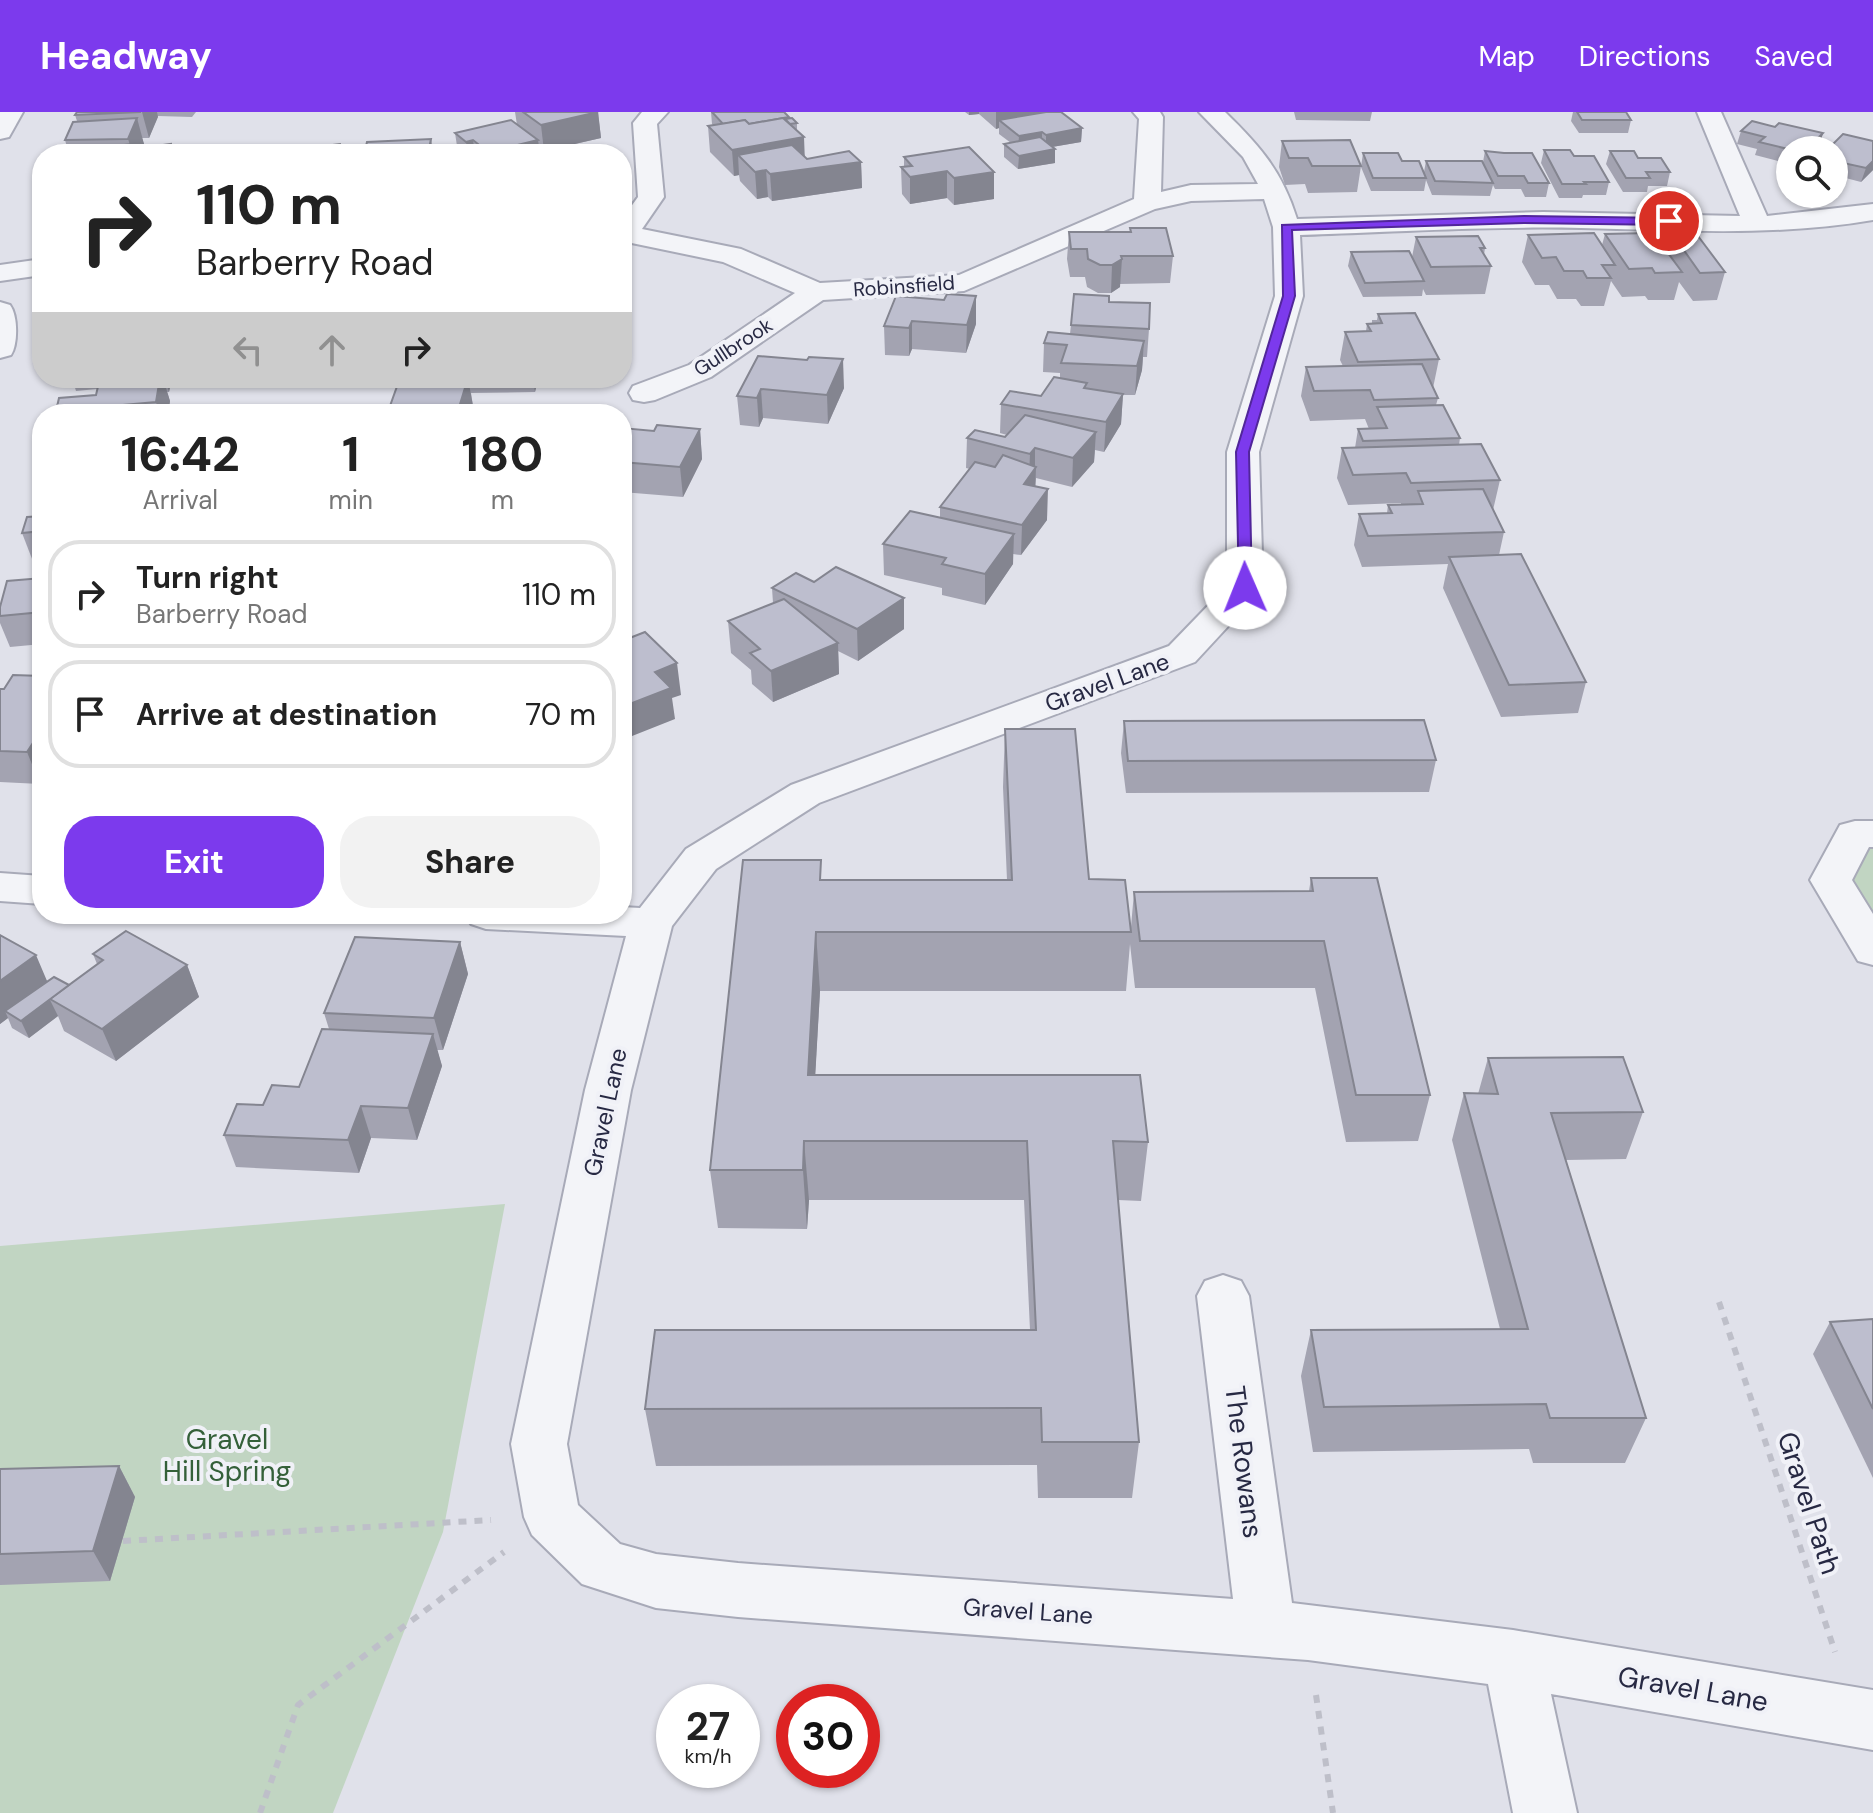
<!DOCTYPE html>
<style>
:root{--surface:#fff;--page:#f2f2f2;--text:#222;--muted:#767676;--line:#e0e0e0;--accent:#7c3aed}
body{margin:0;font-family:"DM Sans",sans-serif;background:var(--page);color:var(--text);height:100vh;display:flex;flex-direction:column;font-size:30px;white-space:nowrap}
*{box-sizing:border-box;margin:0}
p{font-size:26px;color:var(--muted)}
.icon{flex:none;width:44px;height:44px;fill:none;stroke:currentColor;stroke-width:2;stroke-linecap:round;stroke-linejoin:round}
.map{position:relative;flex:1;overflow:hidden}
.side{position:absolute;left:32px;top:292px;width:600px;height:520px;display:flex;flex-direction:column;background:var(--surface);border-radius:32px;box-shadow:0 2px 6px #0004}
.side>*{flex:none}
.guide{position:absolute;left:32px;top:32px;width:600px;height:244px;border-radius:32px;box-shadow:0 2px 6px #0004;background:#fff;color:var(--text);overflow:hidden}
.controls{position:absolute;left:1776px;top:24px;display:grid;gap:16px}
.controls a{display:grid;place-items:center;width:72px;height:72px;border-radius:50%;background:var(--surface);box-shadow:0 2px 6px #0004;font-size:40px}
.speed{position:absolute;left:656px;top:1572px;display:flex;gap:16px;font-size:40px;font-weight:700;text-align:center}
.speed>*{display:grid;place-content:center;width:104px;height:104px;border-radius:50%;background:var(--surface);box-shadow:0 2px 6px #0004;line-height:1}
.speed small{font-size:20px;font-weight:400}
.speed .limit{border:12px solid #d22;background:#fff;color:#111}
.pin{position:absolute;display:grid;place-items:center;width:68px;height:68px;color:#fff;margin:-34px;border:4px solid #fff;border-radius:50%;box-shadow:0 2px 8px #0007}
.me{position:absolute;width:88px;margin:-44px;rotate:359deg;stroke-linejoin:round;filter:drop-shadow(0 0 6px #0008)}
.turn{display:flex;align-items:center;gap:28px;height:168px;padding:0 32px;font-size:36px}
.turn .icon{width:104px;height:104px;stroke-width:2.5}
.turn b{display:block;font-size:56px;line-height:68px}
.lanes{display:flex;align-items:center;height:76px;padding:0 32px;background:#0003;justify-content:center;gap:40px;direction:ltr}
.lanes .off{opacity:.35}
.eta{display:flex;justify-content:space-evenly;align-items:center;height:136px;text-align:center}
.eta b{font-size:48px;font-weight:700;line-height:56px}
.primary-button{display:flex;gap:16px;margin-top:auto;padding:16px 32px}
.primary-button a{flex:1;height:92px;border-radius:32px;background:var(--accent);color:#fff;font-size:32px;font-weight:700;line-height:92px;text-align:center}
.primary-button a+a{background:var(--page);color:var(--text)}
ul{padding:0;list-style:none}
li{display:flex;align-items:center;gap:24px;height:108px;margin:0 16px 12px;padding:0 16px;border:4px solid var(--line);border-radius:32px}
li div{flex:1}
li b{display:block;font-size:30px}
li em{font-style:normal}
header{display:flex;align-items:center;gap:48px;box-sizing:border-box;height:112px;padding:0 40px;background:var(--accent);color:#fff}
header strong{font-size:38px}
nav{display:flex;gap:44px;margin-inline-start:auto;font-size:28px}
.map>svg:first-child{display:block}
.green{fill:#c1d5c2}
.lines{fill:none;stroke-linecap:round;stroke-linejoin:round}
.minor-casing{stroke:#a8aab8;stroke-width:4}
.path{stroke:#bebfc9;stroke-width:6;stroke-dasharray:8 8;stroke-linecap:butt}
.minor{fill:#f3f4f8;fill-rule:evenodd}
.wall{fill:#a3a3b1}
.shaded-wall{fill:#848590}
.building{fill:#bdbece;stroke:#848590;stroke-width:2}
.route{fill:#7c3aed;stroke:#51269a;stroke-width:2}
.labels{text-anchor:middle;dominant-baseline:central;stroke-width:8;stroke-linejoin:round;paint-order:stroke}
.far-street-label{font-size:20px;fill:#272943;stroke:#f0f1f7}
.street-label{font-size:24px;fill:#272943;stroke:#f0f1f7}
.near-park-label{font-size:28px;fill:#346039;stroke:#f0f1f7}
.near-street-label{font-size:28px;fill:#272943;stroke:#f0f1f7}
</style>
<header>
<strong>Headway</strong>
<nav><a>Map</a><a>Directions</a><a>Saved</a></nav>
</header>
<div class="map">
<svg width="1873" height="1701" viewBox="0 0 1873 1701">
<rect width="100%" height="100%" fill="#e0e1ea"/>
<g class="green">
<polygon points="1873,722 1873,838 1831,768"/>
<polygon points="505,1092 443,1420 333,1701 0,1701 0,1134"/>
</g>
<g class="lines">
<defs>
<g id="minor">
<polygon points="0,0 23,0 9,25 0,27"/>
<path d="M642,0H668L657,12L664,85L642,117L741,137L820,171L959,163L1134,87L1139,7L1133,0H1160L1163,5L1161,80L1191,73L1258,72L1243,45L1199,0H1225C1260,34 1282,59 1297,107L1543,100L1740,104L1697,0H1721L1767,104L1873,92V108C1775,125 1679,118 1581,116C1487,114 1393,120 1300,123L1303,184L1259,340L1263,476L1257,483L1195,550L819,691L716,757L672,814L631,978L567,1332L578,1393L620,1432L656,1442L738,1451L1233,1487L1197,1184L1205,1169L1223,1163L1241,1169L1249,1184L1292,1491L1513,1518L1873,1578V1638L1551,1582L1577,1701H1513L1488,1572L1308,1548L738,1505L656,1496L582,1472L532,1423L524,1405L511,1332L585,978L626,824L486,817L471,812L465,802H622V795L640,796L686,737L791,673L1169,534L1227,474V340L1275,184L1273,115L1264,87L1191,89L1155,97L964,179L823,188L711,265L655,288L644,290L633,288L629,281L633,274L689,253L795,181L723,150L622,129V107L638,85L633,11Z"/>
<polygon points="42,147 42,163 0,169 0,153"/>
<path d="M0,190L10,193C18,204 18,232 11,243L0,246Z"/>
<polygon points="1855,709 1873,709 1873,735 1869,735 1852,768 1873,802 1873,853 1858,849 1810,768 1840,713"/>
<polygon points="0,761 42,764 42,792 0,789"/>
</g>
</defs>
<use href="#minor" class="minor-casing"/>
<g class="path">
<polyline points="1719,1190 1835,1540"/>
<polyline points="123,1429 491,1408"/>
<polyline points="1316,1583 1333,1701"/>
<polyline points="260,1701 298,1593 504,1440"/>
</g>
<use href="#minor" class="minor"/>
</g>
<g class="wall">
<polygon points="77,0 196,0 192,5 158,4 149,26 142,26 144,32 142,36 171,32 174,42 69,42 65,28 77,9 75,3"/>
<polygon points="515,0 598,0 601,26 544,39 539,35 540,41 537,42 467,42 457,34 455,21 517,13"/>
<polygon points="711,0 784,0 789,7 797,11 797,19 805,45 807,47 861,50 862,76 772,89 768,85 757,87 740,69 739,63 734,64 710,40 708,14 713,13 712,12"/>
<polygon points="965,0 1061,0 1082,16 1081,30 1052,35 1055,51 1018,57 1004,45 1004,32 1011,31 999,22 999,16 996,17 979,2 969,3"/>
<polygon points="1294,0 1372,0 1370,9 1296,8"/>
<polygon points="1573,0 1626,0 1631,8 1628,21 1579,21 1571,9"/>
<polygon points="1775,15 1823,21 1819,35 1815,38 1790,38 1790,52 1755,43 1757,37 1737,32 1741,19"/>
<polygon points="1282,29 1361,54 1357,80 1308,81 1305,72 1285,73 1279,55"/>
<polygon points="1873,29 1873,58 1861,70 1834,63 1834,38"/>
<polygon points="1544,38 1574,44 1609,70 1606,83 1583,83 1582,86 1559,86 1541,51"/>
<polygon points="1485,39 1549,71 1546,85 1525,85 1521,77 1495,77 1493,73 1490,84 1432,83 1426,68 1424,79 1371,79 1361,55 1363,41 1402,49 1424,60 1426,49 1483,50"/>
<polygon points="1610,39 1638,46 1670,60 1667,74 1648,74 1647,80 1623,80 1606,52"/>
<polygon points="904,45 994,60 994,87 954,93 947,86 910,92 902,82 901,55 904,55"/>
<polygon points="1130,116 1173,144 1170,171 1120,172 1120,175 1111,181 1098,181 1087,175 1085,165 1070,165 1067,147 1069,120 1130,120"/>
<polygon points="1695,120 1725,160 1717,188 1693,189 1679,170 1674,188 1648,188 1645,184 1622,185 1611,169 1604,194 1581,194 1576,187 1557,187 1549,173 1535,173 1522,150 1528,123 1602,133 1605,122"/>
<polygon points="1416,125 1485,136 1484,143 1491,154 1485,182 1426,183 1423,177 1422,184 1363,185 1348,154 1351,140 1412,145"/>
<polygon points="896,184 976,212 966,241 912,237 909,244 885,243 884,214"/>
<polygon points="1109,190 1149,217 1147,245 1143,245 1142,258 1135,283 1123,283 1121,312 1104,340 1095,338 1094,350 1072,375 1036,366 1035,375 1047,408 1021,443 1013,442 1013,452 985,493 942,483 942,476 884,463 883,432 940,405 940,395 970,357 966,356 967,326 1005,325 1007,323 1000,321 1001,292 1041,284 1060,266 1060,261 1043,260 1044,231 1070,222 1071,213"/>
<polygon points="1378,202 1439,247 1433,276 1438,286 1436,293 1460,326 1459,333 1500,368 1493,398 1504,420 1499,443 1586,570 1578,601 1501,605 1443,476 1448,452 1362,455 1354,433 1359,402 1387,401 1388,393 1401,392 1401,391 1348,393 1337,366 1342,336 1355,336 1358,317 1369,317 1365,307 1310,309 1301,284 1306,255 1343,254 1340,248 1345,220 1366,219 1367,212 1372,211 1372,208 1377,208"/>
<polygon points="758,244 844,276 828,312 763,306 759,315 740,313 737,284"/>
<polygon points="72,266 172,266 169,280 167,280 170,289 168,302 57,302 56,299 96,283 97,277 76,279"/>
<polygon points="400,266 538,266 535,280 471,281 473,294 471,302 392,302 390,294"/>
<polygon points="622,316 654,319 700,317 702,347 683,385 622,380"/>
<polygon points="42,404 42,451 34,452 22,421"/>
<polygon points="42,466 42,532 10,535 0,511 0,495"/>
<polygon points="814,470 904,486 904,517 858,549 838,539 839,562 773,590 752,572 751,558 731,541 728,509 773,491 772,476"/>
<polygon points="42,564 42,669 40,672 0,670 0,577 4,577"/>
<polygon points="1124,609 1436,648 1429,680 1126,681 1121,641"/>
<polygon points="1005,617 1089,767 1131,815 1134,780 1309,779 1311,766 1430,983 1418,1029 1346,1030 1315,876 1135,876 1130,832 1126,879 820,879 815,963 1148,1030 1141,1089 1118,1088 1139,1330 1132,1386 1038,1386 1037,1353 656,1354 645,1297 1030,1218 1024,1088 809,1088 807,1117 718,1116 710,1058 822,768 1007,768 1003,675"/>
<polygon points="0,823 47,869 69,873 97,852 93,842 187,853 199,885 116,949 64,919 58,904 29,926 12,916 8,906 0,912"/>
<polygon points="460,830 468,862 443,938 437,938 442,954 417,1028 371,1026 359,1061 236,1055 224,1023 263,993 299,975 329,917 324,901"/>
<polygon points="1488,946 1643,1000 1626,1047 1566,1048 1646,1306 1625,1351 1533,1351 1529,1337 1313,1340 1301,1264 1311,1218 1500,1217 1452,1028 1464,981 1478,982"/>
<polygon points="1873,1207 1873,1366 1813,1242 1830,1210"/>
<polygon points="119,1354 135,1385 110,1469 0,1473 0,1357"/>
</g>
<g class="shaded-wall">
<polygon points="142,0 157,0 158,5 149,26"/>
<polygon points="598,0 601,26 544,39 541,13"/>
<polygon points="969,0 979,0 979,2 969,3"/>
<polygon points="996,0 1050,0 999,8 999,16 996,17"/>
<polygon points="137,6 144,32 142,36 133,42 128,27"/>
<polygon points="1082,16 1081,30 1046,36 1046,23"/>
<polygon points="1042,20 1042,33 1018,37 1019,24"/>
<polygon points="1823,21 1819,35 1815,38 1806,38"/>
<polygon points="804,25 805,51 766,58 768,85 757,87 755,60 738,43 739,63 734,64 732,38"/>
<polygon points="431,27 433,42 428,42"/>
<polygon points="473,28 475,41 468,42 466,30"/>
<polygon points="538,28 540,41 489,42 488,40"/>
<polygon points="1055,37 1055,51 1018,57 1019,44"/>
<polygon points="1873,49 1873,58 1861,70 1866,56"/>
<polygon points="861,50 862,76 772,89 770,62"/>
<polygon points="947,59 947,86 910,92 910,65"/>
<polygon points="994,60 994,87 954,93 954,66"/>
<polygon points="1122,147 1120,175 1111,181 1112,153"/>
<polygon points="976,184 976,212 966,241 967,213"/>
<polygon points="912,209 912,237 909,244 909,216"/>
<polygon points="1144,229 1142,258 1135,283 1137,254"/>
<polygon points="843,247 844,276 828,312 827,283"/>
<polygon points="160,266 163,266 170,289 168,302 159,302 156,290"/>
<polygon points="165,266 172,266 169,280"/>
<polygon points="468,266 473,294 471,302 457,302"/>
<polygon points="533,266 538,266 535,280"/>
<polygon points="761,277 763,306 759,315 757,286"/>
<polygon points="1123,282 1121,312 1104,340 1106,310"/>
<polygon points="700,317 702,347 683,385 680,355"/>
<polygon points="1096,320 1094,350 1072,375 1073,346"/>
<polygon points="1035,336 1035,357 1036,355 1035,386 1024,372 1029,364 1030,342"/>
<polygon points="1048,377 1047,408 1021,443 1022,413"/>
<polygon points="1014,422 1013,452 985,493 985,462"/>
<polygon points="904,486 904,517 858,549 857,517"/>
<polygon points="838,531 839,562 773,590 771,559"/>
<polygon points="677,551 681,583 672,586 675,607 622,628 622,595 655,560"/>
<polygon points="42,617 42,642 41,642 42,646 42,669 40,672 27,640"/>
<polygon points="816,820 820,879 812,1022 808,963"/>
<polygon points="460,830 468,862 443,938 434,906"/>
<polygon points="36,843 50,876 5,899 8,906 0,912 0,869"/>
<polygon points="187,853 199,885 116,949 102,917"/>
<polygon points="50,888 58,904 29,926 21,909"/>
<polygon points="433,922 442,954 417,1028 408,996"/>
<polygon points="361,994 371,1026 359,1061 348,1028"/>
<polygon points="804,1029 809,1088 807,1117 803,1058"/>
<polygon points="119,1354 135,1385 110,1469 93,1439"/>
</g>
<g class="building">
<polygon points="77,0 141,0 75,3"/>
<polygon points="523,0 598,0 541,13"/>
<polygon points="712,0 784,0 789,5 749,12 745,8 723,12"/>
<polygon points="1046,0 1061,0 1082,16 1046,23 1042,20 1019,24 999,8"/>
<polygon points="1577,0 1626,0 1631,8 1582,8"/>
<polygon points="137,6 128,27 65,28 73,10"/>
<polygon points="783,6 804,25 732,38 708,14 745,8 749,12"/>
<polygon points="792,6 797,11 790,12 785,7"/>
<polygon points="511,8 538,28 488,40 473,28 466,30 455,21"/>
<polygon points="1752,9 1775,15 1779,11 1823,21 1806,38 1792,38 1759,30 1765,25 1741,19"/>
<polygon points="1843,22 1873,29 1873,49 1866,56 1834,49 1834,38 1827,38"/>
<polygon points="1040,25 1055,37 1019,44 1004,32"/>
<polygon points="431,27 428,42 364,42 367,30"/>
<polygon points="1350,28 1361,54 1312,54 1308,46 1289,46 1282,29"/>
<polygon points="141,31 141,36 171,32 172,42 107,42 107,35"/>
<polygon points="340,32 342,42 274,42 274,40"/>
<polygon points="792,33 807,47 849,39 861,50 770,62 766,58 755,60 738,43"/>
<polygon points="969,35 994,60 954,66 947,59 910,65 901,55 912,54 904,45"/>
<polygon points="1544,38 1570,38 1574,44 1594,44 1609,70 1584,70 1586,72 1562,72"/>
<polygon points="1485,39 1504,41 1532,41 1549,71 1528,71 1524,64 1498,64"/>
<polygon points="1610,39 1634,39 1638,46 1661,46 1670,60 1646,60 1650,66 1626,66"/>
<polygon points="1363,41 1398,41 1402,49 1419,49 1426,66 1373,66"/>
<polygon points="1426,49 1482,49 1493,71 1435,69"/>
<polygon points="1130,116 1166,116 1173,144 1121,144 1122,147 1112,153 1100,153 1088,147 1087,137 1071,137 1069,120 1131,120"/>
<polygon points="1695,120 1725,160 1700,161 1683,137 1665,137 1682,160 1655,161 1652,156 1629,157 1605,122"/>
<polygon points="1594,121 1615,153 1602,153 1611,166 1587,166 1583,159 1564,159 1556,145 1542,146 1528,123"/>
<polygon points="1478,124 1485,136 1480,136 1491,154 1431,155 1416,125"/>
<polygon points="1409,139 1424,169 1365,171 1351,140"/>
<polygon points="947,182 976,184 967,213 912,209 909,216 884,214 896,184 944,188"/>
<polygon points="1074,182 1109,184 1109,190 1150,191 1149,217 1071,213"/>
<polygon points="1415,201 1439,247 1358,250 1345,220 1371,219 1367,212 1382,211 1378,202"/>
<polygon points="1048,220 1144,229 1137,254 1061,251 1067,233 1044,231"/>
<polygon points="758,244 807,248 809,245 843,247 827,283 761,277 757,286 737,284"/>
<polygon points="1422,252 1438,286 1374,288 1370,278 1314,279 1306,255"/>
<polygon points="1054,265 1087,271 1084,276 1123,282 1106,310 1001,292 1010,279 1041,284"/>
<polygon points="100,266 160,266 156,290 56,299 59,286 96,283"/>
<polygon points="400,266 468,266 457,302 399,302 402,294 390,294"/>
<polygon points="1443,293 1460,326 1363,329 1358,317 1387,316 1377,295"/>
<polygon points="154,298 153,302 111,302"/>
<polygon points="1025,303 1096,320 1073,346 1035,336 1030,342 967,326 975,318 1005,325"/>
<polygon points="657,313 700,317 680,355 622,350 622,316 654,319"/>
<polygon points="1481,332 1500,368 1411,371 1406,361 1353,363 1342,336"/>
<polygon points="1003,343 1036,355 1024,372 1048,377 1022,413 940,395 975,350 995,355"/>
<polygon points="1483,377 1504,420 1368,424 1359,402 1392,401 1388,393 1423,392 1418,379"/>
<polygon points="910,399 1014,422 985,462 942,452 946,446 883,432"/>
<polygon points="42,404 42,419 22,421 27,405"/>
<polygon points="1521,442 1586,570 1509,573 1449,445"/>
<polygon points="836,455 904,486 857,517 772,476 796,461 814,470"/>
<polygon points="42,466 42,500 0,504 0,495 7,469"/>
<polygon points="784,487 838,531 771,559 750,541 760,537 728,509"/>
<polygon points="645,520 677,551 655,560 671,576 622,595 622,529"/>
<polygon points="13,563 42,564 42,617 27,640 0,639 0,577 4,577"/>
<polygon points="1424,608 1436,648 1128,649 1124,609"/>
<polygon points="1005,617 1075,617 1089,767 1125,768 1131,820 816,820 808,963 1140,963 1148,1030 1113,1029 1139,1330 1042,1330 1041,1296 645,1297 655,1218 1036,1218 1027,1029 804,1029 803,1058 710,1058 743,748 821,748 820,768 1012,768"/>
<polygon points="1311,766 1377,766 1430,983 1356,983 1324,829 1140,829 1134,780 1313,779"/>
<polygon points="126,819 187,853 102,917 50,887 103,848 93,842"/>
<polygon points="0,823 36,843 0,869"/>
<polygon points="355,825 460,830 434,906 324,901"/>
<polygon points="54,865 69,873 21,909 5,899"/>
<polygon points="322,917 433,922 408,996 361,994 348,1028 224,1023 237,992 263,993 272,973 299,975"/>
<polygon points="1623,945 1643,1000 1551,1001 1646,1306 1550,1306 1546,1292 1324,1295 1311,1218 1528,1217 1464,981 1498,982 1488,946"/>
<polygon points="1873,1207 1873,1297 1830,1210"/>
<polygon points="119,1354 93,1439 0,1442 0,1357"/>
</g>
<polygon class="route" points="1524,104 1669,106 1675,109 1669,113 1524,111 1292,118 1295,184 1249,340 1252,476 1250,479 1239,479 1236,340 1283,184 1282,113"/>
<g class="labels">
<g class="far-street-label">
<text transform="translate(904 174) rotate(-4)">Robinsfield</text>
<text transform="translate(733 235) rotate(-33)">Gullbrook</text>
</g>
<g class="street-label">
<text transform="translate(1107 570) rotate(-20)">Gravel Lane</text>
<text transform="translate(605 1000) rotate(-78)">Gravel Lane</text>
<text transform="translate(1028 1499) rotate(4)">Gravel Lane</text>
</g>
<g class="near-park-label">
<text x="227" y="1327">Gravel<tspan x="227" dy="32">Hill Spring</tspan></text>
</g>
<g class="near-street-label">
<text transform="translate(1244 1350) rotate(83)">The Rowans</text>
<text transform="translate(1809 1391) rotate(72)">Gravel Path</text>
<text transform="translate(1693 1577) rotate(10)">Gravel Lane</text>
</g>
</g>
</svg>
<div class="controls">
<a><svg class="icon" aria-label="search" viewBox="0 0 24 24"><circle cx="10" cy="10" r="6"/><path d="M15 15l6 6"/></svg></a>
</div>
<div class="speed"><div>27<small>km/h</small></div><div class="limit">30</div></div>
<div class="pin" style="left:1669px;top:109px;background:#d93025"><svg class="icon" aria-label="arrive" viewBox="0 0 24 24"><path d="M6 21V4h12l-3 4 3 4H6"/></svg></div>
<svg class="me" style="left:1245px;top:476px" viewBox="-20 -20 40 40"><circle r="19" fill="#fff"/><path d="M0-13L10 11 0 6-10 11z" fill="#7c3aed"/></svg>
<div class="guide">
<div class="turn"><svg class="icon" aria-label="right" viewBox="0 0 24 24"><path d="M7 20v-9h11M14 6l5 5-5 5"/></svg><div><b>110 m</b>Barberry Road</div></div>
<div class="lanes"><svg class="icon off" aria-label="left" viewBox="0 0 24 24"><path d="M17 20v-9H6M10 6l-5 5 5 5"/></svg><svg class="icon off" aria-label="ahead" viewBox="0 0 24 24"><path d="M12 20V5M6 11l6-6 6 6"/></svg><svg class="icon" aria-label="right" viewBox="0 0 24 24"><path d="M7 20v-9h11M14 6l5 5-5 5"/></svg></div>
</div>
<section class="side">
<div class="eta">
<div><b>16:42</b><p>Arrival</p></div>
<div><b>1</b><p>min</p></div>
<div><b>180</b><p>m</p></div>
</div>
<ul>
<li><svg class="icon" aria-label="right" viewBox="0 0 24 24"><path d="M7 20v-9h11M14 6l5 5-5 5"/></svg><div><b>Turn right</b><p>Barberry Road</p></div><em>110 m</em></li>
<li><svg class="icon" aria-label="arrive" viewBox="0 0 24 24"><path d="M6 21V4h12l-3 4 3 4H6"/></svg><div><b>Arrive at destination</b></div><em>70 m</em></li>
</ul>
<div class="primary-button"><a>Exit</a><a>Share</a></div>
</section>
</div>
